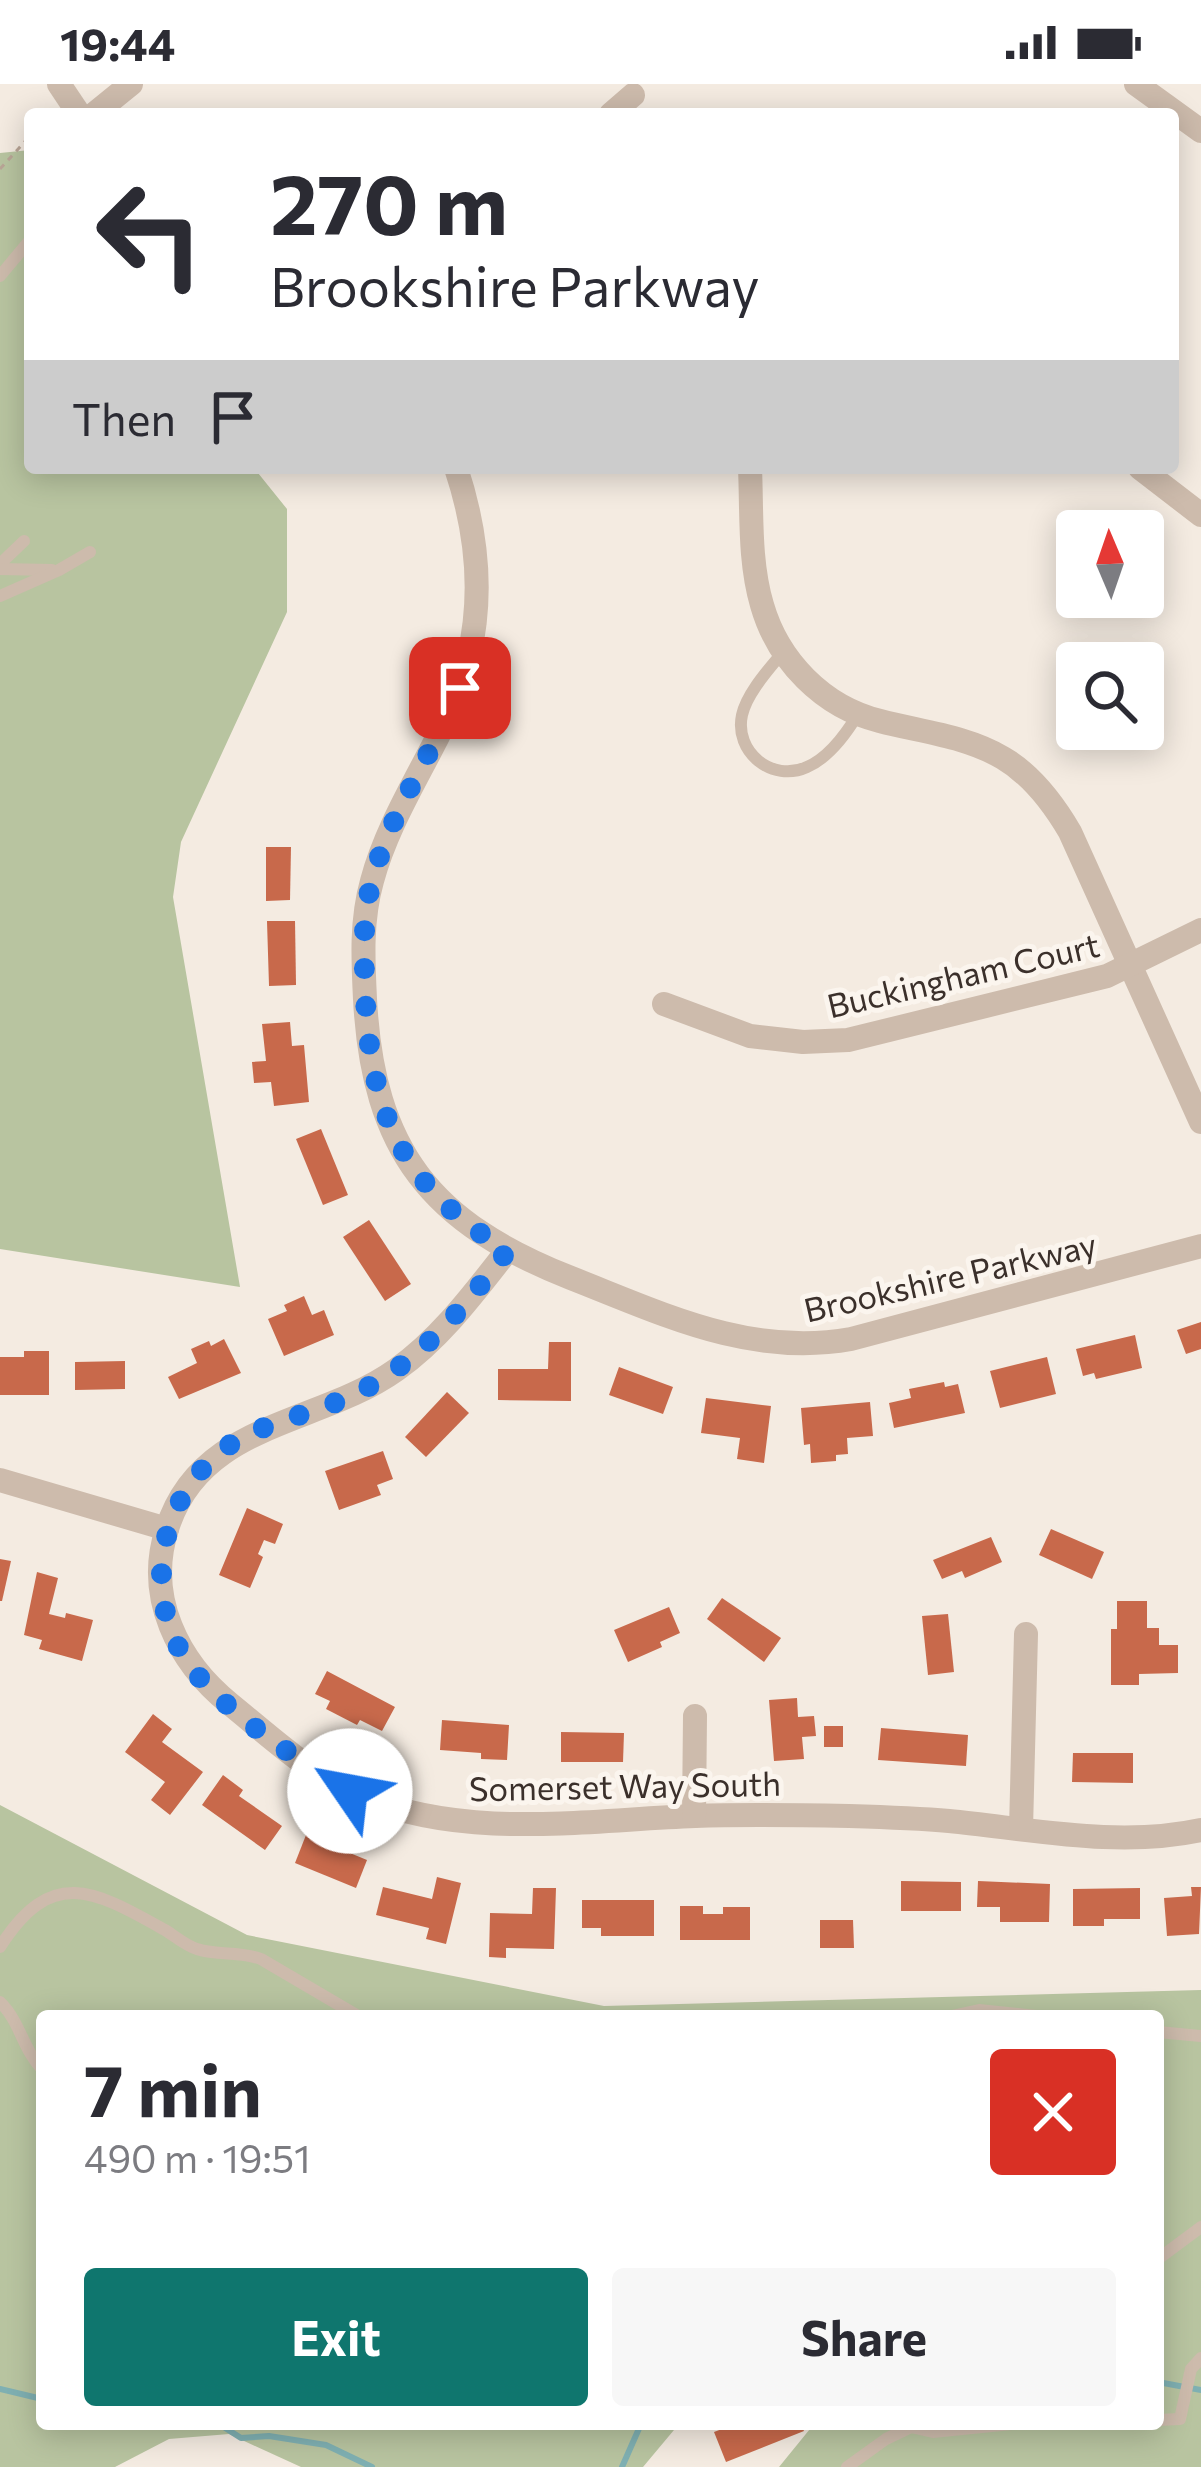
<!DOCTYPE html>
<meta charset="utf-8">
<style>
:root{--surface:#fff;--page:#f7f7f7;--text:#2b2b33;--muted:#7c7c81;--accent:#0f766e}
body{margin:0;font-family:Commissioner,sans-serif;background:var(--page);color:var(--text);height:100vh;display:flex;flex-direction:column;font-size:45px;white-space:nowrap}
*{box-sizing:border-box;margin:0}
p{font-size:39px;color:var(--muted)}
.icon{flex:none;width:66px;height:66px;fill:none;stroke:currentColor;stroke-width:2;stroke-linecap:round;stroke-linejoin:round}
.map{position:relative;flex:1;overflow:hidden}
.drawer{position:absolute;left:36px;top:1926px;width:1128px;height:420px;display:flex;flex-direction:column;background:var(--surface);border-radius:12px;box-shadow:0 6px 30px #0003}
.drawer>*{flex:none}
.top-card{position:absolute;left:24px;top:24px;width:1155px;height:366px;border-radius:12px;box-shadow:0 6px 30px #0003;background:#fff;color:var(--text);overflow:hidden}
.needle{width:78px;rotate:358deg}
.tools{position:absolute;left:1056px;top:426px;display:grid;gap:24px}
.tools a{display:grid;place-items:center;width:108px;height:108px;border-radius:12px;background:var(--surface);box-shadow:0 6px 30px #0003;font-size:60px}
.pin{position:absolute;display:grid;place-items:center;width:102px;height:102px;color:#fff;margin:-51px;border-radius:24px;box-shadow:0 6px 18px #0006}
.me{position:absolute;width:132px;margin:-66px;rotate:303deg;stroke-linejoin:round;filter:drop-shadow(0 0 9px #0008)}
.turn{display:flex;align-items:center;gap:42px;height:252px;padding:0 48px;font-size:54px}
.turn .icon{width:156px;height:156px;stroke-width:2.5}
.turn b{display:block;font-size:84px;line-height:102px}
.then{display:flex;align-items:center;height:114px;padding:0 48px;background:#0003;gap:24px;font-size:45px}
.round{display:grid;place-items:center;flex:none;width:126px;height:126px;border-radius:12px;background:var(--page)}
.summary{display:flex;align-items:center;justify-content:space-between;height:204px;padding:0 48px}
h1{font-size:72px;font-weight:700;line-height:90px}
.cta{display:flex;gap:24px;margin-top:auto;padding:24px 48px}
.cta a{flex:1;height:138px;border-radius:12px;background:var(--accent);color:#fff;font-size:48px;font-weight:700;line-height:138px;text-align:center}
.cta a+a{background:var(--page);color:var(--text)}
.status{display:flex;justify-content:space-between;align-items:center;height:84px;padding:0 60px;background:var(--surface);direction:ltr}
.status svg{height:33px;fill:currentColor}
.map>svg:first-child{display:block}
.green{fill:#b8c4a0}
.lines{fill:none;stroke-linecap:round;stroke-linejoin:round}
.stream{stroke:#7fb0b2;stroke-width:6}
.building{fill:#c8694b}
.path{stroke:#b9a596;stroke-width:3;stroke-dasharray:6 6;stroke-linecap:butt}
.lane{stroke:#cdbbac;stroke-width:12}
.street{stroke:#cdbbac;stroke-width:24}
.route{stroke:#1a73e8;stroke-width:21;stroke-dasharray:0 37.8}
.labels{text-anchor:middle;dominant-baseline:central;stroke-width:10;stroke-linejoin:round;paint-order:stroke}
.street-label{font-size:33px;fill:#3b302b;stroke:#fbf5ee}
</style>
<div class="status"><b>19:44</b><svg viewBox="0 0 49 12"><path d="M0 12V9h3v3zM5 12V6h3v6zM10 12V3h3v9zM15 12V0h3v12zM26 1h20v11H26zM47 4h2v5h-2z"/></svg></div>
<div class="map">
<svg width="1201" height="2383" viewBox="0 0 1201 2383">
<rect width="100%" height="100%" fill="#f4ebe1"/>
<g class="green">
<polygon points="30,66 30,384 254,384 287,425 287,528 181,758 173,813 240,1203 0,1165 0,69"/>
<polygon points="0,1721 247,1851 604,1922 1201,1906 1201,2383 779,2383 814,2340 1158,2340 1158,1932 42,1932 42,2340 679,2340 643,2383 301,2383 229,2350 169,2355 115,2383 0,2383"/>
</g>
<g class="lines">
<g class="stream">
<polyline points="1158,2298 1201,2306"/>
<polyline points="0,2305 42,2315"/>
<polyline points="219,2340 241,2354 269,2352 326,2361 372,2383"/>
<polyline points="622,2383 641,2340"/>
</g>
</g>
<g class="building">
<polygon points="266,763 291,763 290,816 266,817"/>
<polygon points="267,837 295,837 296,901 269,902"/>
<polygon points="290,938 292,962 304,961 309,1018 274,1022 271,998 254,999 252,978 266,977 262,940"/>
<polygon points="321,1045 348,1111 323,1121 296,1055"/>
<polygon points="369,1136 411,1200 385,1217 343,1153"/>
<polygon points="304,1212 312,1231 324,1226 334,1251 284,1272 268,1235 287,1227 284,1221"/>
<polygon points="1201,1238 1201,1265 1186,1270 1177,1246"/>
<polygon points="1135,1251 1142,1284 1096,1295 1094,1289 1083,1292 1076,1265"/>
<polygon points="224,1255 241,1289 179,1315 168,1293 197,1279 191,1265 209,1257 211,1262"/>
<polygon points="549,1258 571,1258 571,1317 498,1316 498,1285 548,1285"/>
<polygon points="24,1267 49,1267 49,1311 0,1311 0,1273 24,1273"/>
<polygon points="1047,1273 1056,1310 1000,1324 990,1287"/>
<polygon points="125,1277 125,1305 75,1306 75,1278"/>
<polygon points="619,1283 673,1303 663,1330 609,1311"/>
<polygon points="944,1298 945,1303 958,1300 965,1329 894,1344 889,1319 911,1314 909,1305"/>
<polygon points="447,1308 469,1329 426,1373 405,1353"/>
<polygon points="706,1314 771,1322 764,1379 737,1375 740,1354 701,1349"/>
<polygon points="870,1318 873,1352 847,1354 848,1370 836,1371 836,1377 811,1379 810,1360 804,1361 801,1324"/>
<polygon points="383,1367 393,1395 377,1401 381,1411 339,1426 325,1387"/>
<polygon points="247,1424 283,1440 275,1460 264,1456 258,1470 263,1473 250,1504 219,1491"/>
<polygon points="1051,1445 1104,1468 1092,1495 1039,1471"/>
<polygon points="991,1453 1002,1478 965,1494 962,1487 942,1495 933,1476"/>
<polygon points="0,1475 11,1477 2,1517 0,1517"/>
<polygon points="37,1488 58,1494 49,1530 65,1534 66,1529 93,1536 82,1577 39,1565 42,1556 24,1551"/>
<polygon points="722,1514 781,1554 764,1578 707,1535"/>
<polygon points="1117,1517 1147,1517 1147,1544 1159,1544 1159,1561 1178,1561 1178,1589 1139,1590 1139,1601 1111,1601 1111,1545 1117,1545"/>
<polygon points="669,1523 680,1549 660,1558 662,1563 628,1578 614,1546"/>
<polygon points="948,1530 954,1588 928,1591 922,1532"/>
<polygon points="327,1587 395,1623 382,1647 360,1636 357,1641 326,1625 330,1617 315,1610"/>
<polygon points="797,1614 798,1633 814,1632 816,1652 802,1653 804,1675 774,1677 769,1616"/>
<polygon points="153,1630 172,1645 162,1658 203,1688 170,1731 151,1716 165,1698 125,1668"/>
<polygon points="442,1636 509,1641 507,1676 481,1675 481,1669 440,1666"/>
<rect x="824" y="1642" width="19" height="21"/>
<polygon points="881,1644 968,1651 966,1682 878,1676"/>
<polygon points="561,1648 624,1649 623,1678 561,1678"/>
<polygon points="1073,1669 1133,1669 1133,1699 1072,1698"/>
<polygon points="223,1691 243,1706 239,1712 282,1742 265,1766 202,1721"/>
<polygon points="306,1751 367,1776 356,1804 295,1779"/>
<polygon points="437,1793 461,1799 446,1860 426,1855 429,1844 376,1831 383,1803 432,1815"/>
<polygon points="901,1797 961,1798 961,1827 901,1827"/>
<polygon points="978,1797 1050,1800 1049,1838 1000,1838 1000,1823 977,1823"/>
<polygon points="1191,1803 1201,1803 1199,1850 1167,1852 1164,1814 1192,1812"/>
<polygon points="533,1804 556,1804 554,1865 506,1864 506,1874 489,1873 490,1829 532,1830"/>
<polygon points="1140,1804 1140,1835 1104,1835 1104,1842 1073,1842 1073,1805"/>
<polygon points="582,1816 654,1816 654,1852 601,1852 601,1844 582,1844"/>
<polygon points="680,1822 703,1822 703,1830 723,1830 723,1823 750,1823 750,1856 680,1856"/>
<polygon points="820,1836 853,1836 854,1864 820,1864"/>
<polygon points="735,2340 801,2340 804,2347 726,2378 714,2348"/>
</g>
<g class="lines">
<polyline class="path" points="0,85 30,52"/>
<g class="lane">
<polyline points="0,192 30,156"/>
<polyline points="0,480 24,457"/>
<polyline points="0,485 52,486"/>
<polyline points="0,512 59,486 90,468"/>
<path d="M783,568C769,585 747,609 742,631C734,668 772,699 807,683C828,674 846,650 858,630"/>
<path d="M0,1863C52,1781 95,1807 165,1846C175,1852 186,1862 197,1865C218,1872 240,1867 261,1875L358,1932"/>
<path d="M0,1918C20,1937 23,1966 42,1985"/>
<polyline points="952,1932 979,1926 1036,1932"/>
<polyline points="1158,1948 1201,1952"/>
<polyline points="1158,2175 1201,2143"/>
<polyline points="1158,2336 1180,2335 1191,2285 1201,2274"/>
<polyline points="847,2383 886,2355 911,2343 933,2348 1011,2340"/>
</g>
<g class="street">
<polyline points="59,0 79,30"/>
<polyline points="1136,0 1201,47"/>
<polyline points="94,30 131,0"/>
<polyline points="611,30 633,11"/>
<path d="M456,384C485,471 486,557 444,640C419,692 387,741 372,797C361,836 363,875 365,915C373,1067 431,1139 571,1194C663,1230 750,1273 851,1255L1201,1162"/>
<path d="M750,384C752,429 749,477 762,521C778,577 823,623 880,637C922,648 966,652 1003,674C1032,691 1053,719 1070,748L1201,1038"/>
<polyline points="1140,384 1201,431"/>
<polyline points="664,920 750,952 803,958 848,956 1107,892 1201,846"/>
<path d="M507,1167C474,1209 441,1254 396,1286C319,1341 200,1338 167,1445C145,1513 178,1578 230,1620C272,1654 313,1693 363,1713C467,1756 586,1736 695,1732C746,1730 798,1731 849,1732C882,1733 915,1734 949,1737C1031,1745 1119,1764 1201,1746"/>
<polyline points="0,1396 167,1445"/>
<polyline points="694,1732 695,1632"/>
<polyline points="1021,1745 1026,1550"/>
</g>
</g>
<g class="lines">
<path class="route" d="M350,1707C302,1680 223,1626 191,1583C141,1516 157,1420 220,1368C256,1339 305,1333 346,1314C416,1283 462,1226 507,1167C401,1101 370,1029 365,906C364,870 362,833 372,797C390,729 433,669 460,604"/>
</g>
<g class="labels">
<g class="street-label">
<text transform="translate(963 890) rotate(-13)">Buckingham Court</text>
<text transform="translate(950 1192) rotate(-13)">Brookshire Parkway</text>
<text transform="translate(625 1701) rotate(-1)">Somerset Way South</text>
</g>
</g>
</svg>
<div class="tools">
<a><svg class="needle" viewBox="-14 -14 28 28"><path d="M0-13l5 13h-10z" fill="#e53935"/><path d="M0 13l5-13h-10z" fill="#7c7c81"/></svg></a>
<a><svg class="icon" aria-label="search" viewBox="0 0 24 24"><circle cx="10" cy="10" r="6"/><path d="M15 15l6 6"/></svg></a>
</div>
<div class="pin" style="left:460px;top:604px;background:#d93025"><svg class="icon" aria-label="arrive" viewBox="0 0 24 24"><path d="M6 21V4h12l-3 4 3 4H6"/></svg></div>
<svg class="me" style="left:350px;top:1707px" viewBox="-20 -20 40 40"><circle r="19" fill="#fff"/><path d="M0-13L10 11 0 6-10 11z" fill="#1a73e8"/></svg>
<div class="top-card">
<div class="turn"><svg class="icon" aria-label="left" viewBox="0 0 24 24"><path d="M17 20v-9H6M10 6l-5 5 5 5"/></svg><div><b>270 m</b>Brookshire Parkway</div></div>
<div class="then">Then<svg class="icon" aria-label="arrive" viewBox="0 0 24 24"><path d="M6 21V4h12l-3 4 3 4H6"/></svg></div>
</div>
<section class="drawer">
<div class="summary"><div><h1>7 min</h1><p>490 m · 19:51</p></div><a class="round" style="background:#d93025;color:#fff"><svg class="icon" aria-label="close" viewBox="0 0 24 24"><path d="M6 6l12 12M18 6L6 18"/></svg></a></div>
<div class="cta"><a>Exit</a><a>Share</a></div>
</section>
</div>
